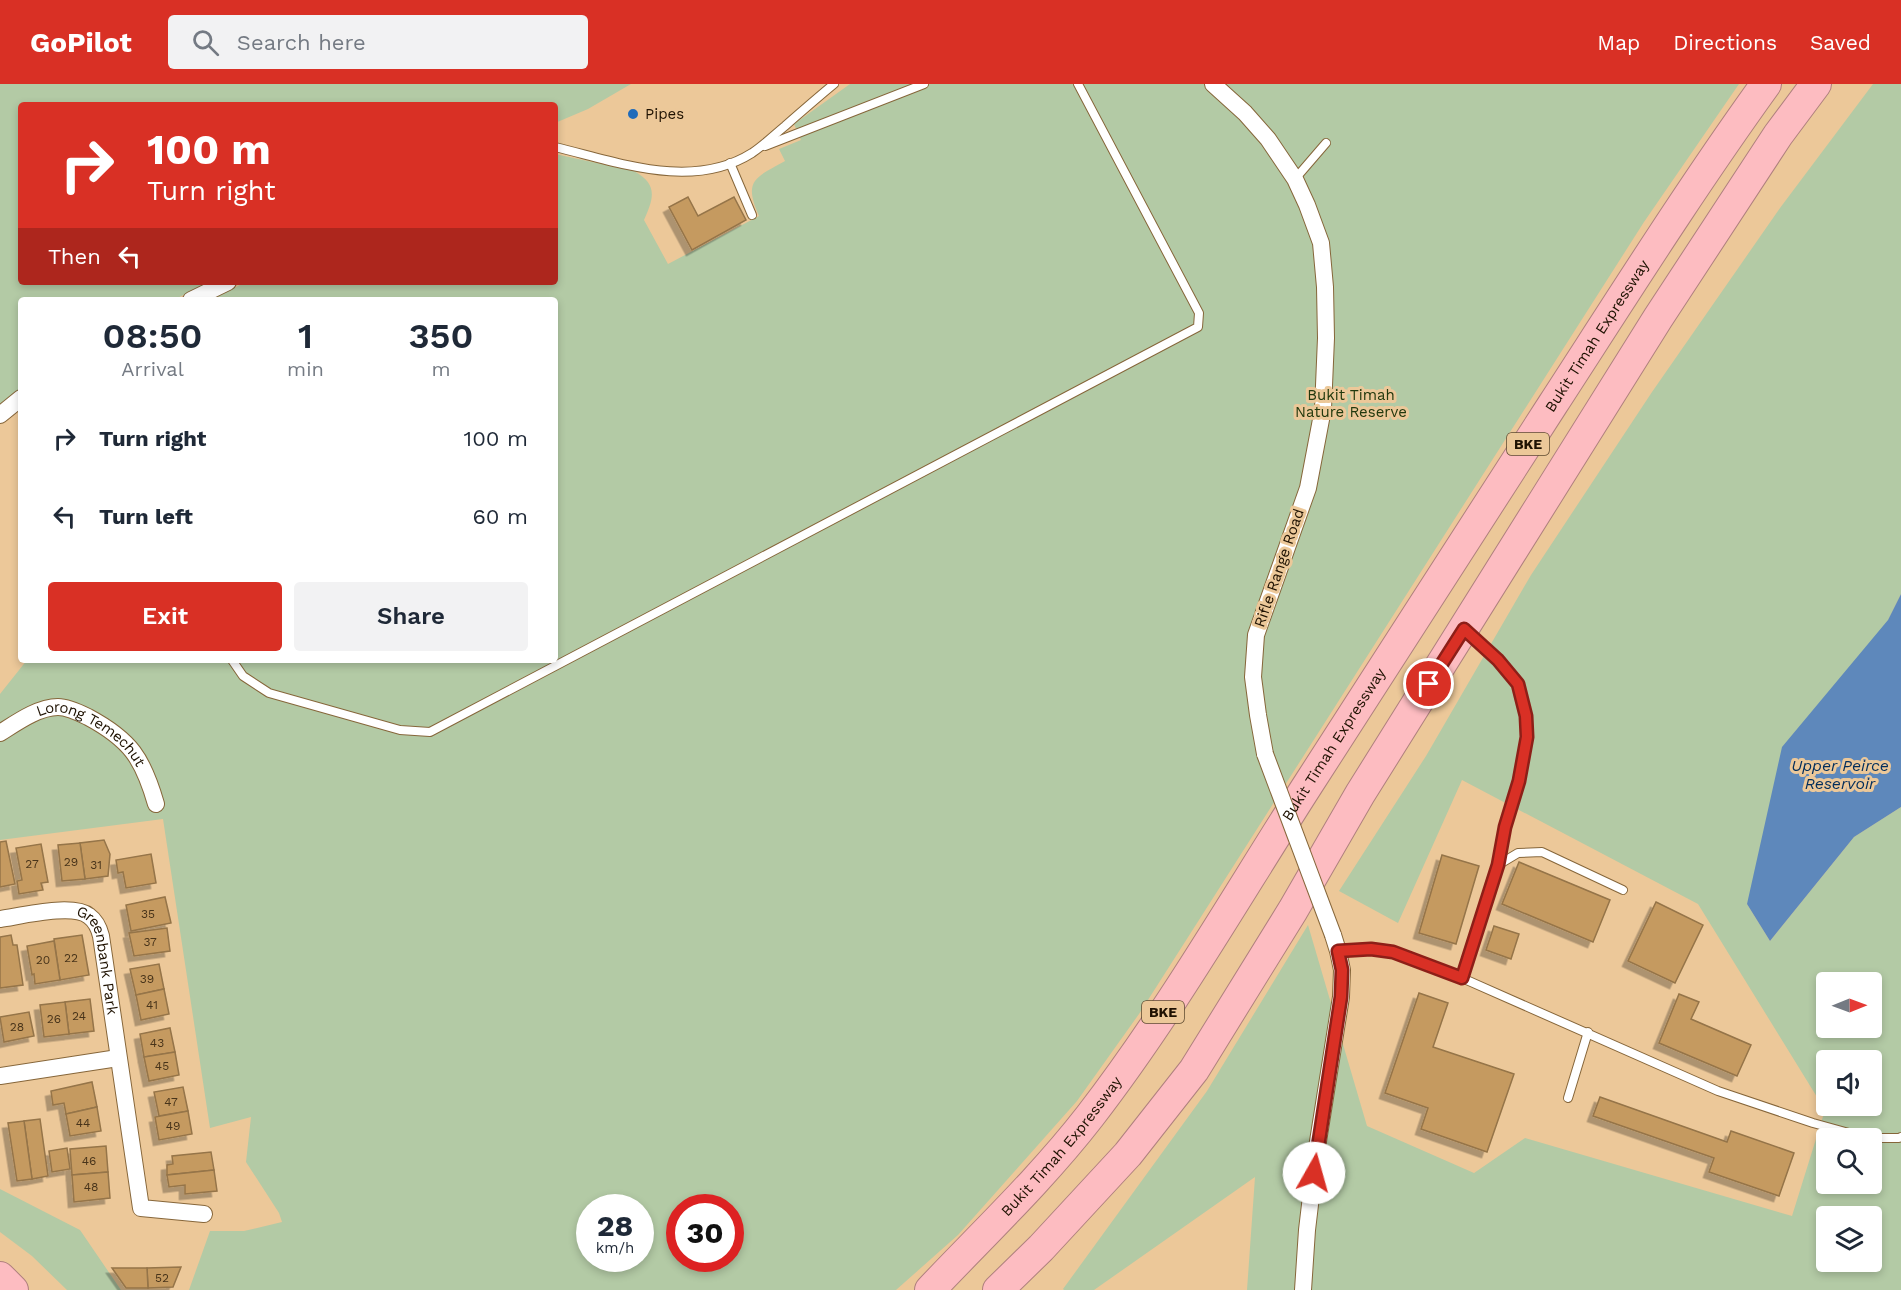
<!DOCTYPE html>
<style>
:root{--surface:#fff;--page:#f2f2f3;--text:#1f2937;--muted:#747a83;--accent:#d93025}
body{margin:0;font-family:"Work Sans",sans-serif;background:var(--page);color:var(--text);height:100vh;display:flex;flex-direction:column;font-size:22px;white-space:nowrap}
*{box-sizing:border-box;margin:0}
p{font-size:20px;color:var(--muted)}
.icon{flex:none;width:33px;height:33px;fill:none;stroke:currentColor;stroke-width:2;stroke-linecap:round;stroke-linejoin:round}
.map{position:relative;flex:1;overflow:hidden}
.panel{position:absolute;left:18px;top:213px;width:540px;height:366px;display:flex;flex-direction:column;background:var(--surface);border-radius:6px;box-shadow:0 3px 9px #0003}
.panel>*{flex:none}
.top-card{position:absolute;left:18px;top:18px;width:540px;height:183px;border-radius:6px;box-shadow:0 3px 9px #0003;background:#d93025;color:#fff;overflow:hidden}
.needle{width:39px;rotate:89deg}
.tools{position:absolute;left:1816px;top:888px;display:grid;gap:12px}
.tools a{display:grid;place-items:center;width:66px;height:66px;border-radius:6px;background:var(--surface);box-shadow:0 3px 9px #0003;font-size:30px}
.speed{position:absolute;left:576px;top:1110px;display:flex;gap:12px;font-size:30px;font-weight:700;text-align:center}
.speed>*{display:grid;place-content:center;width:78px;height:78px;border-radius:50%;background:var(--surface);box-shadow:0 3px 9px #0003;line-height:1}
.speed small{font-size:15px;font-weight:400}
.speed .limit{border:9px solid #d22;background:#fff;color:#111}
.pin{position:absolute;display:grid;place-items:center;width:51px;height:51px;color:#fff;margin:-26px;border:3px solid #fff;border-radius:50%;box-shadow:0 2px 6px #0007}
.me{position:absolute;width:66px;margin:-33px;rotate:7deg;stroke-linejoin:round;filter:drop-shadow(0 0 4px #0008)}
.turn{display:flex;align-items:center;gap:21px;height:126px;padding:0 30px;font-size:27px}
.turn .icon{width:78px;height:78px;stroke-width:2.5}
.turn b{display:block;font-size:42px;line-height:51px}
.then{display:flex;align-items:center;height:57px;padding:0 30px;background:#0003;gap:12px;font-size:22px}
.eta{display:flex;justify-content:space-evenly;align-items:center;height:102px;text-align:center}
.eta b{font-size:36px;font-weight:600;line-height:42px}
.action{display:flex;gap:12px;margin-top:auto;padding:12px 30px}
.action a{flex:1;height:69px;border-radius:6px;background:var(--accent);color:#fff;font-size:24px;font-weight:600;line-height:69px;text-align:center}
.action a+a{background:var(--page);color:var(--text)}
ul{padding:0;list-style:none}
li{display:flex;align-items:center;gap:18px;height:78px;padding:0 30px}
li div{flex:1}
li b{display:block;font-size:22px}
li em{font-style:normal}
header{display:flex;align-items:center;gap:36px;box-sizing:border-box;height:84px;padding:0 30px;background:var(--accent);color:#fff}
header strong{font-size:28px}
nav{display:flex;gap:33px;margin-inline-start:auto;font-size:21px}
.search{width:420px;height:54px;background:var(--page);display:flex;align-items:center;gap:15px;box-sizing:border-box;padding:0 21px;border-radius:6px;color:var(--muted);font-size:22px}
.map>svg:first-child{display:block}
.green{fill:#b3caa5;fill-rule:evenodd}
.water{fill:#5e88bb}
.building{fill:#c59a61;stroke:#957448;stroke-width:1.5;filter:url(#shadow)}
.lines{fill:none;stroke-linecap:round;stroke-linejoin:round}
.lane-casing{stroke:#86663a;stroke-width:10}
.street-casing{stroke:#86663a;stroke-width:18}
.highway-casing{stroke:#af807e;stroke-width:32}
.lane{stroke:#fff;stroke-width:8}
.street{stroke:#fff;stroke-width:16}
.highway{stroke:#fdbcc1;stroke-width:30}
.street-bridge-casing{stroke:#86663a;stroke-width:18;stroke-linecap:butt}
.street-bridge{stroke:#fff;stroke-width:16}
.route-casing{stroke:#8d1f18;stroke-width:15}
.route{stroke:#d93025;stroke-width:10}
.poi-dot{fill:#1f6bba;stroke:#ecc899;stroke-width:2}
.labels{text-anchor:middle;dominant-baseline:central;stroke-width:6;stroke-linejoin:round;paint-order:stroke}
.number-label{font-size:12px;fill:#48341a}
.shield{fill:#ecc899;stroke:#5c492f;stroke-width:1.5}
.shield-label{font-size:14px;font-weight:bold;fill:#1f1202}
.poi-label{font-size:15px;fill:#1f1202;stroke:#ecc899;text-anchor:start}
.street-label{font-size:15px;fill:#1f1202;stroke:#ecc899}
.park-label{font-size:15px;fill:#22390e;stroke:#ecc899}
.water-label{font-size:16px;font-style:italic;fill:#002d5c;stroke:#ecc899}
</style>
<header>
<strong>GoPilot</strong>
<div class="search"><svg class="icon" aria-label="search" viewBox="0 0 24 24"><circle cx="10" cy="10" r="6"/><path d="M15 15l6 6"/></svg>Search here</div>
<nav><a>Map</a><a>Directions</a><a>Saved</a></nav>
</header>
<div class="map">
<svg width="1901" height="1206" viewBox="0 0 1901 1206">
<defs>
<filter id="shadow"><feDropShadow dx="-5.5" dy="5.5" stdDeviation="0" flood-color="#0004"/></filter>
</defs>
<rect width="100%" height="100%" fill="#ecc899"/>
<g class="green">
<polygon points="0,0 631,0 588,25 555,39 555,21 21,21 21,198 211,198 173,216 21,216 21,307 0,323"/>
<path d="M850,0H1739L1644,138L1139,930L1077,1017L958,1151L896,1206H189L210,1147H244L282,1138L279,1129L246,1078L251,1033L210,1044L163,735L0,756V610L27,576H555V216H210L246,198H555V70L634,87C658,100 654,114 644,136L668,180L759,132C743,96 755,94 785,77L779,65L801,56L794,40ZM590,1124H640V1174H590ZM680,1124H730V1174H680Z"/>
<path d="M1873,0H1901V510L1747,820L1770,857L1854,753L1901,723V1206H1247L1255,1093L1094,1206H1064L1063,1205L1207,1007L1308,841L1367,1042L1474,1089L1525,1054L1792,1132L1825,1026L1698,820L1462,696L1398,839L1339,807L1426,672L1531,491L1652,308L1780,124ZM1827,898H1872V944H1827ZM1827,976H1872V1022H1827ZM1827,1054H1872V1100H1827ZM1827,1132H1872V1178H1827Z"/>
<polygon points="0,1105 80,1146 121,1206 67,1206 32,1172 0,1148"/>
</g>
<polygon class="water" points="1901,510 1901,723 1854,753 1770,857 1747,820 1782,663 1888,536"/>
<g class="building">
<polygon points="688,113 698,132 734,113 746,136 692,166 669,123"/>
<polygon points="104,756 110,770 108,792 85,795 80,759"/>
<polygon points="6,757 15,800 0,803 0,758"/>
<polygon points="80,759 85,795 62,797 58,761"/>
<polygon points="41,760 48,798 41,799 43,806 19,810 17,797 22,796 16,764"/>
<polygon points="151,770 156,799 126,804 123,788 118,789 116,776"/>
<polygon points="1442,771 1479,782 1456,860 1419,849"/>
<polygon points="1519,778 1610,816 1593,858 1502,820"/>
<polygon points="165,813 171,839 131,847 126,821"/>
<polygon points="1656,818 1703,841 1675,899 1628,877"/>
<polygon points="1494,842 1519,850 1511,875 1486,866"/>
<polygon points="167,844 170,867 134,872 129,849"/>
<polygon points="11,851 13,861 17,861 23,901 0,904 0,853"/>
<polygon points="82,851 89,891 60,896 54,855"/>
<polygon points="54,857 60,896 35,900 34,890 32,891 27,862"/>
<polygon points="159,880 164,905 136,911 130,885"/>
<polygon points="164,905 169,930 141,936 136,911"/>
<polygon points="1419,909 1448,919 1433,963 1514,990 1487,1068 1421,1045 1428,1024 1385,1009"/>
<polygon points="1679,910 1699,918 1691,935 1751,961 1737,992 1659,959"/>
<polygon points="90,915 94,947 69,950 65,918"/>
<polygon points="65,918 69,950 44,953 40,921"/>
<polygon points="29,928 34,952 4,958 0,933"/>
<polygon points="170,944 175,968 144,973 140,950"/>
<polygon points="175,968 179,991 149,997 144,973"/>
<polygon points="92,998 97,1023 66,1030 64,1019 53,1021 51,1007"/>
<polygon points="183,1003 188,1027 159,1032 154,1008"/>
<polygon points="1600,1013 1727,1058 1731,1047 1794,1069 1779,1112 1709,1088 1714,1074 1593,1032"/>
<polygon points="97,1023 101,1047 70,1052 66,1030"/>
<polygon points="188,1027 192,1050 159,1056 155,1033"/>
<polygon points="40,1035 48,1092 32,1095 24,1037"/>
<polygon points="24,1037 32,1095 17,1097 8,1039"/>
<polygon points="106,1062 108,1088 72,1091 70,1065"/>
<polygon points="67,1064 70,1085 52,1088 49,1067"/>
<polygon points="211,1068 214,1086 167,1091 167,1081 173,1080 172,1072"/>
<polygon points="214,1086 217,1107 185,1110 185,1101 169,1103 167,1091"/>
<polygon points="108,1088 110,1114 74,1118 72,1091"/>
<polygon points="181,1183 173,1203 148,1204 147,1184"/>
<polygon points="112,1184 147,1184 148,1204 126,1204"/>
</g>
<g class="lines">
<defs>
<g id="lane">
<polyline points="765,62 924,0"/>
<path d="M555,63C618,78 692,107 752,69C764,61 774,51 785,42C801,28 817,14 834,0"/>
<polyline points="730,79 752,131"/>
<polyline points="1295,95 1326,59"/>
<polyline points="232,576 243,592 269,609 400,646 430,648 1198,243 1199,229 1078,0"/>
<polyline points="1498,781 1518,769 1542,768 1623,806"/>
<polyline points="1338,867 1371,865 1393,868 1462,894 1718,1007 1813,1039 1867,1054 1899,1054 1901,1053"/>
<path d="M1462,894L1498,781L1527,653C1526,636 1525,616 1518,601C1511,585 1482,561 1468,549"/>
<polyline points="1568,1014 1588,948"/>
</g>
<g id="street">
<polyline points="1213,0 1245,29 1268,55 1295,95 1307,121 1321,159 1325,203 1326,254 1323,325 1308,404 1256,551 1253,593 1258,631 1265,670"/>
<polyline points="191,216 228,198"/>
<polyline points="0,331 21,314"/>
<path id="s1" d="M0,649C16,639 38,623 58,623C67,623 80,629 88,633C131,656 143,675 156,720"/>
<path id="s2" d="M0,835C21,832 73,819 89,832C96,837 99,844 101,852L141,1124L204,1130"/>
<polyline points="0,992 118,974"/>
<polyline points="1303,1206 1307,1146 1316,1070 1341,913 1342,886 1338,867 1333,851"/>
</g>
<g id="highway">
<polyline points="0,1193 13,1206"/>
<path id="s3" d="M930,1206C984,1149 1042,1094 1090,1032C1171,927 1237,811 1309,699C1390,572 1472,446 1553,320C1623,212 1691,104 1766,0"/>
<polyline points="998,1206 1041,1164 1128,1070 1194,986 1293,826 1360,710 1658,234 1778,51 1816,0"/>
</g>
</defs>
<use href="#lane" class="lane-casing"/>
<use href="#street" class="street-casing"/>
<use href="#highway" class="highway-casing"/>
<use href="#lane" class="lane"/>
<use href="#street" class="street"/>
<use href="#highway" class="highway"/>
<defs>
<polyline id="street-bridge" points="1265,670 1333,851"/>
</defs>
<use href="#street-bridge" class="street-bridge-casing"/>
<use href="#street-bridge" class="street-bridge"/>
</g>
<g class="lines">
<defs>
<polyline id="route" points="1314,1089 1341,913 1342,886 1338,867 1371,865 1393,868 1462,894 1498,781 1505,743 1519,697 1527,653 1526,632 1518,600 1498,576 1464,545 1429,600"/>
</defs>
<use href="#route" class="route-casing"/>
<use href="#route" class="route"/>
</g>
<circle class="poi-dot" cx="633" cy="30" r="6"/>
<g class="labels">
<g class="number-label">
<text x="71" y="778">29</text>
<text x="32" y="780">27</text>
<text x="96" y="781">31</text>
<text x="148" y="830">35</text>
<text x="150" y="858">37</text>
<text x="71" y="874">22</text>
<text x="43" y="876">20</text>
<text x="147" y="895">39</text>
<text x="152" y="921">41</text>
<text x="79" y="932">24</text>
<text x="54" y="935">26</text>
<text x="17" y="943">28</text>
<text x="157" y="959">43</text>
<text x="162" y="982">45</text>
<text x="171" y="1018">47</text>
<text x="83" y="1039">44</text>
<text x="173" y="1042">49</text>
<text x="89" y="1077">46</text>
<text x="91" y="1103">48</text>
<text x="162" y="1194">52</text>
</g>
<g class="shield">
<rect x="1507" y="349" width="42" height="22" rx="4.5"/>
<rect x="1142" y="917" width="42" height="22" rx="4.5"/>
</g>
<g class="shield-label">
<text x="1528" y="360">BKE</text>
<text x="1163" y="928">BKE</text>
</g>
<g class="poi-label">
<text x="645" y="30">Pipes</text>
</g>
<g class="street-label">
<text stroke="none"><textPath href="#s3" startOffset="1167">Bukit Timah Expressway</textPath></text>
<text transform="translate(1279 484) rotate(-71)">Rifle Range Road</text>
<text stroke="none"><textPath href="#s1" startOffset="106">Lorong Temechut</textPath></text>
<text stroke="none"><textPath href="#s3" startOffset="681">Bukit Timah Expressway</textPath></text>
<text stroke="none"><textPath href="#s2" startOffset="136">Greenbank Park</textPath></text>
<text stroke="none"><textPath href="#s3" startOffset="195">Bukit Timah Expressway</textPath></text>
</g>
<g class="park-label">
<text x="1351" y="311">Bukit Timah<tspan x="1351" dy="17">Nature Reserve</tspan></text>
</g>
<g class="water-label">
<text x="1840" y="681">Upper Peirce<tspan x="1840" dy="18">Reservoir</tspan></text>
</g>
</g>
</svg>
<div class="tools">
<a><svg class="needle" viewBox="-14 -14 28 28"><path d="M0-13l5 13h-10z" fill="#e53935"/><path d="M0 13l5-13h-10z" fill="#747a83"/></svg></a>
<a><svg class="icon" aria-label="sound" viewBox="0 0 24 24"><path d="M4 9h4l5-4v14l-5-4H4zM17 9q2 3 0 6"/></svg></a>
<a><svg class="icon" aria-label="search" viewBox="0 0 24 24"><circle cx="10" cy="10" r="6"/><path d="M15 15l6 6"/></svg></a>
<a><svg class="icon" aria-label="layers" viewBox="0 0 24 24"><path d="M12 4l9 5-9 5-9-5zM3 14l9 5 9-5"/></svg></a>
</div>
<div class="speed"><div>28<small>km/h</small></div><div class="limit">30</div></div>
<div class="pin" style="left:1429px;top:600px;background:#d93025"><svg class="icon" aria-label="arrive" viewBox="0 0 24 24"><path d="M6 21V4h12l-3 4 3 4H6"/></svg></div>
<svg class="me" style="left:1314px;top:1089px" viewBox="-20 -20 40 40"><circle r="19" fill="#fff"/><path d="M0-13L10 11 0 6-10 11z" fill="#d93025"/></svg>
<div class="top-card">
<div class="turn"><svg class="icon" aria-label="right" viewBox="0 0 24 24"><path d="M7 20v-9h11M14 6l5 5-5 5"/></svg><div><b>100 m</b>Turn right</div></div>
<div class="then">Then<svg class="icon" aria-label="left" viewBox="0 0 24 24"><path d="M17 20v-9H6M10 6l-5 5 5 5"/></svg></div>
</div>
<section class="panel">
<div class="eta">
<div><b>08:50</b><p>Arrival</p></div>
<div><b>1</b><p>min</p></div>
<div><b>350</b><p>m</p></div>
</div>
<ul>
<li><svg class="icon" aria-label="right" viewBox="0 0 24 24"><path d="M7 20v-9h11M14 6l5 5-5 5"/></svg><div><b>Turn right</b></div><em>100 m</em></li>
<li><svg class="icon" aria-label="left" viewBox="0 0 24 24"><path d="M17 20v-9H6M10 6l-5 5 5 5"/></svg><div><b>Turn left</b></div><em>60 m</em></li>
</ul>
<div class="action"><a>Exit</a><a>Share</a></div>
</section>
</div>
